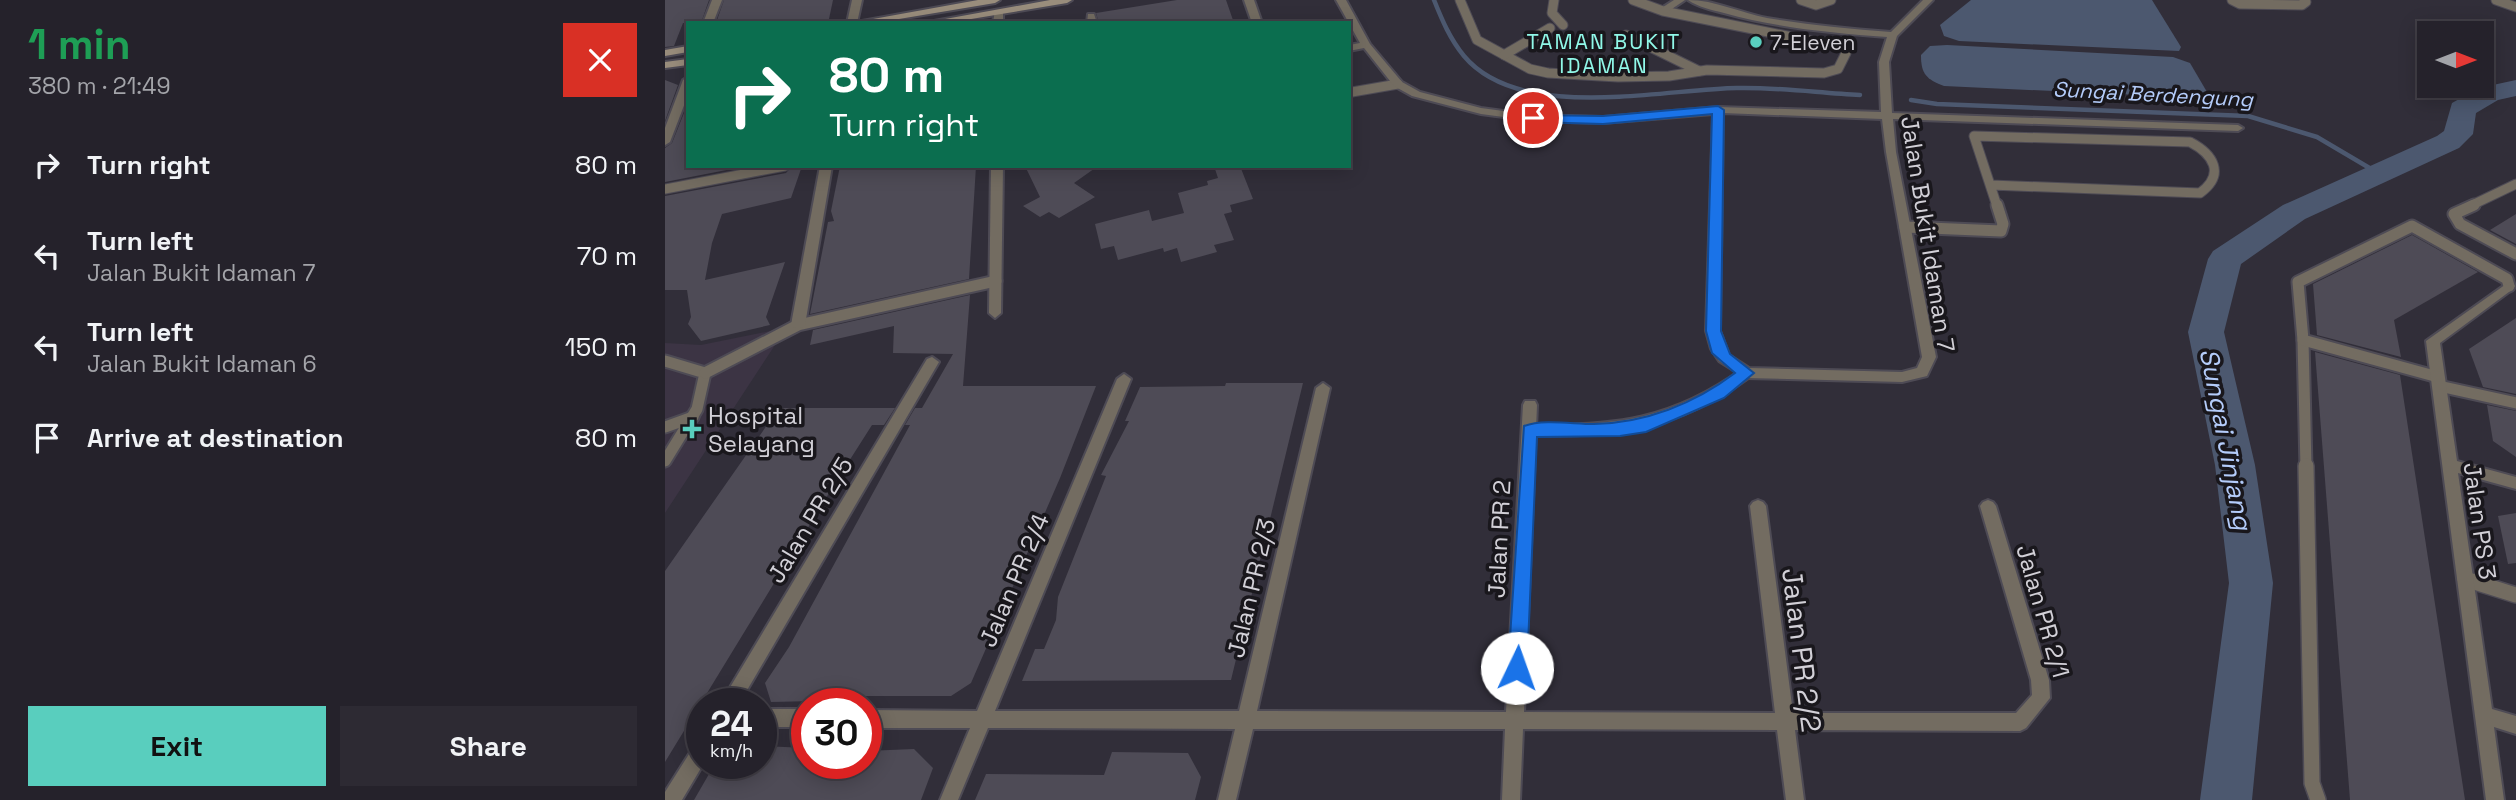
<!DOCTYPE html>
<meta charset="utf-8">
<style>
:root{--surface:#25222b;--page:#2d2a33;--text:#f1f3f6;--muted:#a3a4a9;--line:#423f47;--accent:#59cebe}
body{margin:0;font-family:"Space Grotesk",sans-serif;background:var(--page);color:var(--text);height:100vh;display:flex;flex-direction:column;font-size:26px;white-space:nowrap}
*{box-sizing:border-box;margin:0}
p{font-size:23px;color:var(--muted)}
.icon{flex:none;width:38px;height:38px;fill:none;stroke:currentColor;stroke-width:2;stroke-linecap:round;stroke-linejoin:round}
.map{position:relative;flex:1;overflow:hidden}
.panel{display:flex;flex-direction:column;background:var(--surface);width:665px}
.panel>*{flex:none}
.banner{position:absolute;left:21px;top:21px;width:665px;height:147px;border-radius:0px;box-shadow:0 4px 18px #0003,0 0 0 2px var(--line);background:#0b6e4f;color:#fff;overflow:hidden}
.needle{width:46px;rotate:90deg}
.controls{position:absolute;left:1752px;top:21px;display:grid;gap:14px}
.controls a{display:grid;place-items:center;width:77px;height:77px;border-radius:0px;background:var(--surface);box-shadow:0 4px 18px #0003,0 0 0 2px var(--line);font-size:35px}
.speed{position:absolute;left:21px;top:688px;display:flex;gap:14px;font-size:35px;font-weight:700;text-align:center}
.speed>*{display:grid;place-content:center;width:91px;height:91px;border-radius:50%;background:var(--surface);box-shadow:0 4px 18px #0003,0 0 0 2px var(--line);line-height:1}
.speed small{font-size:18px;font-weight:400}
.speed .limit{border:10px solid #d22;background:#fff;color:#111}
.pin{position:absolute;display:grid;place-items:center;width:60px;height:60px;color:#fff;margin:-30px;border:4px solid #fff;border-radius:50%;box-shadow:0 2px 7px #0007}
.me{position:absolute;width:77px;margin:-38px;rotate:3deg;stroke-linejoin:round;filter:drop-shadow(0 0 5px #0008)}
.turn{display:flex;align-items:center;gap:24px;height:147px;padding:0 28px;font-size:32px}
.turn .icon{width:91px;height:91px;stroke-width:2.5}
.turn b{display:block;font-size:49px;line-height:60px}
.round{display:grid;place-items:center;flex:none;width:74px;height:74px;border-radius:0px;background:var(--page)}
.headline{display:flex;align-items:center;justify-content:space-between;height:119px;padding:0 28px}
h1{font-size:42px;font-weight:700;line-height:52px;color:#1e9e55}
.button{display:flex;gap:14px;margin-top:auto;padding:14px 28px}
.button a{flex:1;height:80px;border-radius:0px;background:var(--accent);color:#111;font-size:28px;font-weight:700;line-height:80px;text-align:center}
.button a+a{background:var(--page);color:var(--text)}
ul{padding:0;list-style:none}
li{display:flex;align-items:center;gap:21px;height:91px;padding:0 28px}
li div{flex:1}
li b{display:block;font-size:26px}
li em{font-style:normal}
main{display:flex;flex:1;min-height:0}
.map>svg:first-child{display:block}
.medical{fill:#3c3444}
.water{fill:#4c586f}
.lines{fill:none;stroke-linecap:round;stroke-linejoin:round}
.stream{stroke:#4c586f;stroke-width:4.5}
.river{fill:#4c586f;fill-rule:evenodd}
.building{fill:#4e4b56}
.lane-far2-casing{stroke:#4e4b55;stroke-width:11}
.lane-far1-casing{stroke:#4e4b55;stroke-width:15}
.lane-casing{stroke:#4e4b55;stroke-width:18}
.street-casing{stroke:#4e4b55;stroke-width:4}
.secondary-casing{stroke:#4e4b55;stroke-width:4}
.lane-far2{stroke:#736c61;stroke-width:9}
.lane-far1{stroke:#736c61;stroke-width:11}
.lane{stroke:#736c61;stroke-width:15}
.street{fill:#736c61;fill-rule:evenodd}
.secondary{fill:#998d7c;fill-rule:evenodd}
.route{fill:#1a73e8;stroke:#114b97;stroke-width:2}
.poi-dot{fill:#59cebe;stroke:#19171c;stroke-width:2.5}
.labels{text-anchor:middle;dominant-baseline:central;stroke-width:7;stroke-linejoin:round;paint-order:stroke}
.far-neighbourhood-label{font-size:21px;letter-spacing:2px;fill:#90f8e8;stroke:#19171c}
.far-poi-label{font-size:21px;fill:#d2d0d7;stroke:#19171c;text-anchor:start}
.far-water-label{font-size:21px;font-style:italic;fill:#b4ccfa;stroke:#19171c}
.street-label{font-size:24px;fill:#d2d0d7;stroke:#19171c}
.poi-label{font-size:24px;fill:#d2d0d7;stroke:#19171c;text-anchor:start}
.water-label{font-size:26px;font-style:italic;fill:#b4ccfa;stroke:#19171c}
.near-street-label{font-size:28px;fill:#d2d0d7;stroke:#19171c}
</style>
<main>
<section class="panel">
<div class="headline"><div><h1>1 min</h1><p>380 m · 21:49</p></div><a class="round" style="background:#d93025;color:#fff"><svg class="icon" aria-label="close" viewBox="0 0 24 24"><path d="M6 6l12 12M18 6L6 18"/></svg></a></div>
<ul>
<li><svg class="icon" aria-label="right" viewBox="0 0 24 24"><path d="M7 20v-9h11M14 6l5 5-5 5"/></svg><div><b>Turn right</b></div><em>80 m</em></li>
<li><svg class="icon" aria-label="left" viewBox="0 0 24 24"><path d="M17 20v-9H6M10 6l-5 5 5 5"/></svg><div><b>Turn left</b><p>Jalan Bukit Idaman 7</p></div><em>70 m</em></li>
<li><svg class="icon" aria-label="left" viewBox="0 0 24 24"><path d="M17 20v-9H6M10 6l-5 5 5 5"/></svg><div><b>Turn left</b><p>Jalan Bukit Idaman 6</p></div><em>150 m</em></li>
<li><svg class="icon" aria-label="arrive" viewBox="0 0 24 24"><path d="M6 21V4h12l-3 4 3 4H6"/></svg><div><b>Arrive at destination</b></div><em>80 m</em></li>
</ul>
<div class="button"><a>Exit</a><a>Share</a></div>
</section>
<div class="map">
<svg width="1851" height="800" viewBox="0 0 1851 800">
<rect width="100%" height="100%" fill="#312e39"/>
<polygon class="medical" points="120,328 110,345 0,513 0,343 36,345"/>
<g class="water">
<polygon points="1306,0 1487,0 1516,47 1514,51 1294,41 1279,36 1275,25"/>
<path d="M1282,45L1508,57L1525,63L1542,92L1539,98L1279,86C1261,79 1256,74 1256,55L1265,46Z"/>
</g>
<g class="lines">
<g class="stream">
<path d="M769,0C777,20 785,39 799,56C855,123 997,89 1072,88C1113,87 1154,93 1195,95"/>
<polyline points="1246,100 1272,104 1583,116 1652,137 1713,173"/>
</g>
<polygon class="river" points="1851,80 1851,96 1833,100 1811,113 1808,134 1794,148 1640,219 1576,264 1559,332 1590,465 1608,583 1587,800 1535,800 1564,583 1550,465 1523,332 1543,259 1548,251 1618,205 1772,136 1779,131 1787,103 1814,88"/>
</g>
<g class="building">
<polygon points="0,0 44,0 36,23 18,23 9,46 0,47"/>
<polygon points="59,0 168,0 164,19 140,23 51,23"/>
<polygon points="512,0 561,0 569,23 434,23 431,13"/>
<polygon points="0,80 13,85 0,121"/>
<polygon points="23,103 23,166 82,166 0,182 0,148 7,143"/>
<polygon points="127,166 137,166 126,198 57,214 47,243 40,280 120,262 101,317 105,325 36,341 23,324 26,317 22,290 0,290 0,196 121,173"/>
<polygon points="175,166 311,166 304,279 145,314 163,222 169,221 166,211"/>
<polygon points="360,166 433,166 409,183 430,197 394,218 384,212 375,217 358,206 375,197"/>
<polygon points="549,166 575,166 588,199 565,205 567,212 559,214 569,240 549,245 552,252 516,262 512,248 499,252 498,248 453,260 449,246 436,249 430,224 484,210 487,221 519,213 513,193 543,185 542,181 553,178"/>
<polygon points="1851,214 1851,244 1825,230"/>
<polygon points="1747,235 1813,272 1729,320 1736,357 1652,335 1648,284"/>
<polygon points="305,295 298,386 431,386 395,478 306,683 286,696 194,696 192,700 106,702 100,683 124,647 245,425 240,425 250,408 257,408 288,354 228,353 229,326 145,345 148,330"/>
<polygon points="1851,318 1851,394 1818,387 1804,349"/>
<polygon points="1650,352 1735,375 1800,800 1685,800"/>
<polygon points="561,383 638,383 566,680 357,681 370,649 379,649 391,620 393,597 441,476 436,475 464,421 460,421 475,387 560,386"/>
<polygon points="1822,405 1851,411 1851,457 1828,441"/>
<polygon points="114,408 230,408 219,425 207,425 172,480 0,762 0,571"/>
<polygon points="1851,513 1851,563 1843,564 1833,516"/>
<polygon points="96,746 142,748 142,763 201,763 201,751 249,749 268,768 256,800 29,800 44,774 62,763 96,763"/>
<polygon points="447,752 523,753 536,777 530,800 310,800 321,774 439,775"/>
</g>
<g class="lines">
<defs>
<g id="lane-far2">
<polyline points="795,0 812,40 865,69 883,73 953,77 1004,76 1042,70 1159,73 1173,69 1181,53 1179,48 1172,46 998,11 968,0"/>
<polyline points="889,0 887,13 898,25"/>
<polyline points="1136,0 1151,5 1166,0"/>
<polyline points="1567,0 1575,4 1637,5 1641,2 1639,0"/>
<polyline points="1831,0 1851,7"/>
<polyline points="961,35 1034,71"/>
<polyline points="839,55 885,28"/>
<polyline points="687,92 733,84"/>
<path d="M1326,185L1535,193C1561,174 1548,154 1525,142L1309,136L1332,206"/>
<polyline points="0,189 120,166"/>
<polyline points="1805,206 1851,184"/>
</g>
<g id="lane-far1">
<polyline points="1809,205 1789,214 1795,224 1851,254"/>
<polyline points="1240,227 1336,231 1338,224 1332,205"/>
<polyline points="1638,340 1641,468"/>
<polyline points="0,361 40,373 32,409 0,461"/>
<polyline points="40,373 133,325 331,281"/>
<polyline points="1773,377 1638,340 1633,282 1747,226 1842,279 1844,286"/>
<polyline points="1774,386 1851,403"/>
<polyline points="0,427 28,417"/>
<path d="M864,430C950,432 1010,425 1081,373"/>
</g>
<g id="lane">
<polyline points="1641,466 1647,783 1653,800"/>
<polyline points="1800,579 1851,595"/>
</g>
<g id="street">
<polygon points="47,0 57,0 48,23 38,23"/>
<polygon points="187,0 197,0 192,23 182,23"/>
<polygon points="579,0 589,0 597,23 587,23"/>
<path d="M671,0H681L705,44L737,82L755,92L816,108L868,115L938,117L1053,107L1216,112L1214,62L1222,37C1167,33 1113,28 1059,13C1047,10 1033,7 1023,0C1050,0 1076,13 1102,18C1143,25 1184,29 1226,32L1258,0H1268L1232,36L1224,62L1227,113L1573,125L1578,128L1573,131L1228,119L1231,152L1271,357L1262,376L1237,382L1081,378L1054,361L1046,349L1041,331L1048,114L938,123L868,121L816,114L747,96L729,86L699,48L684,51V45L695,43ZM1058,113L1217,119L1221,152L1257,357L1252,368L1237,372L1084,368L1064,355L1055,331Z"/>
<polygon points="1009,0 1020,0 1001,13 995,13 995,9"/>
<polygon points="330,10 338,12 338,23 328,23"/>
<polygon points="423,14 429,14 432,23 422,23"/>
<polygon points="23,77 23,95 5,142 0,145 0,128 18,80"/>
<polygon points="155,166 167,166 140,325 133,330 126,325"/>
<polygon points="326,166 338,166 336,313 330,318 324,313"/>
<polygon points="1844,282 1848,283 1850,286 1848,289 1775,343 1792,461 1851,477 1851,489 1793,473 1827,709 1851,716 1851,734 1829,727 1839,800 1821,800 1761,341"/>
<polygon points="267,357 274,362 74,704 55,704 262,359"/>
<polygon points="459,374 466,379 330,711 574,711 651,388 658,383 665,388 592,711 841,712 858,405 860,401 870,401 872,405 859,712 1110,713 1085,506 1088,502 1093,500 1098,502 1101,506 1128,713 1351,713 1367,695 1366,680 1315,506 1318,502 1323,500 1328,502 1331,506 1384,680 1385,698 1361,728 1355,731 1130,730 1139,800 1121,800 1112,730 858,729 855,800 837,800 840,729 588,729 571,800 553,800 570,729 323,728 293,800 275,800 305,728 201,728 201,710 312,711 452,379"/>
<rect x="96" y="709" width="46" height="18"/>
<polygon points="37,740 37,763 39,763 17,800 0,800 0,792 31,743"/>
</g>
<g id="secondary">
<polygon points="313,0 335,0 330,3 210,23 186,23"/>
<polygon points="385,0 407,0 402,3 282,23 258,23"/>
<polygon points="23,46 23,52 0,56 0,50"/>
<polygon points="23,59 23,65 0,68 0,62"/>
</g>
</defs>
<use href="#lane-far2" class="lane-far2-casing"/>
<use href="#lane-far1" class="lane-far1-casing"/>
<use href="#lane" class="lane-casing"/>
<use href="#street" class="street-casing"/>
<use href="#secondary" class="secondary-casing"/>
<use href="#lane-far2" class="lane-far2"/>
<use href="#lane-far1" class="lane-far1"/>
<use href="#lane" class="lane"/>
<use href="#street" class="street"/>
<use href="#secondary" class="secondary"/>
</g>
<path class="route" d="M1053,106L1059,110L1056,331L1065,354L1089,373L1059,398L981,432L955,436L872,437L862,668L859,674L852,677L845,674L843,668L859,426C879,419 907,424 929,424C980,423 1029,404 1070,373L1047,353L1041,331L1047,114L938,124L868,122L862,118L868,115L938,116Z"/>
<g class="poi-dot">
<circle cx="1091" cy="42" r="7"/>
<path d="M23.5 418.5h7v7h7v7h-7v7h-7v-7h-7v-7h7z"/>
</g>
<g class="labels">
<g class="far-neighbourhood-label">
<text x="939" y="41">TAMAN BUKIT<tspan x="939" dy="24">IDAMAN</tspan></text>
</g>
<g class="far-poi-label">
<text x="1105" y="42">7-Eleven</text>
</g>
<g class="far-water-label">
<text transform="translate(1488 94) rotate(3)">Sungai Berdengung</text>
</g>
<g class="street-label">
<text transform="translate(1263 234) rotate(81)">Jalan Bukit Idaman 7</text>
<text transform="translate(145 520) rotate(-59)">Jalan PR 2/5</text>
<text transform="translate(1815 521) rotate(82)">Jalan PS 3</text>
<text transform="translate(834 539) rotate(-87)">Jalan PR 2</text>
<text transform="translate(349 580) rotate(-67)">Jalan PR 2/4</text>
<text transform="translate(586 588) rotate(-77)">Jalan PR 2/3</text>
<text transform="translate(1378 611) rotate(74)">Jalan PR 2/1</text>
</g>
<g class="poi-label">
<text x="43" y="415">Hospital<tspan x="43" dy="28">Selayang</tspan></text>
</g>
<g class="water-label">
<text transform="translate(1561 439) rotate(79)">Sungai Jinjang</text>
</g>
<g class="near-street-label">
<text transform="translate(1137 650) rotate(83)">Jalan PR 2/2</text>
</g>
</g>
</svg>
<div class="controls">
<a><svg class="needle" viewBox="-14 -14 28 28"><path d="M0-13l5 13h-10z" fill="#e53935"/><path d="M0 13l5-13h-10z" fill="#a3a4a9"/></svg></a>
</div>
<div class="speed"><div>24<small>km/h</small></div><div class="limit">30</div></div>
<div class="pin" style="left:868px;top:118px;background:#d93025"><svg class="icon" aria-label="arrive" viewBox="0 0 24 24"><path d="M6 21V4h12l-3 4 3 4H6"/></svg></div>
<svg class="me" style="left:852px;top:668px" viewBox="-20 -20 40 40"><circle r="19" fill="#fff"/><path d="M0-13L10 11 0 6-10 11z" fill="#1a73e8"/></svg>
<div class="banner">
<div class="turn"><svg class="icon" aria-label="right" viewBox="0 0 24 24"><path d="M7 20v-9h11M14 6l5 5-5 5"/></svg><div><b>80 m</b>Turn right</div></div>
</div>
</div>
</main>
